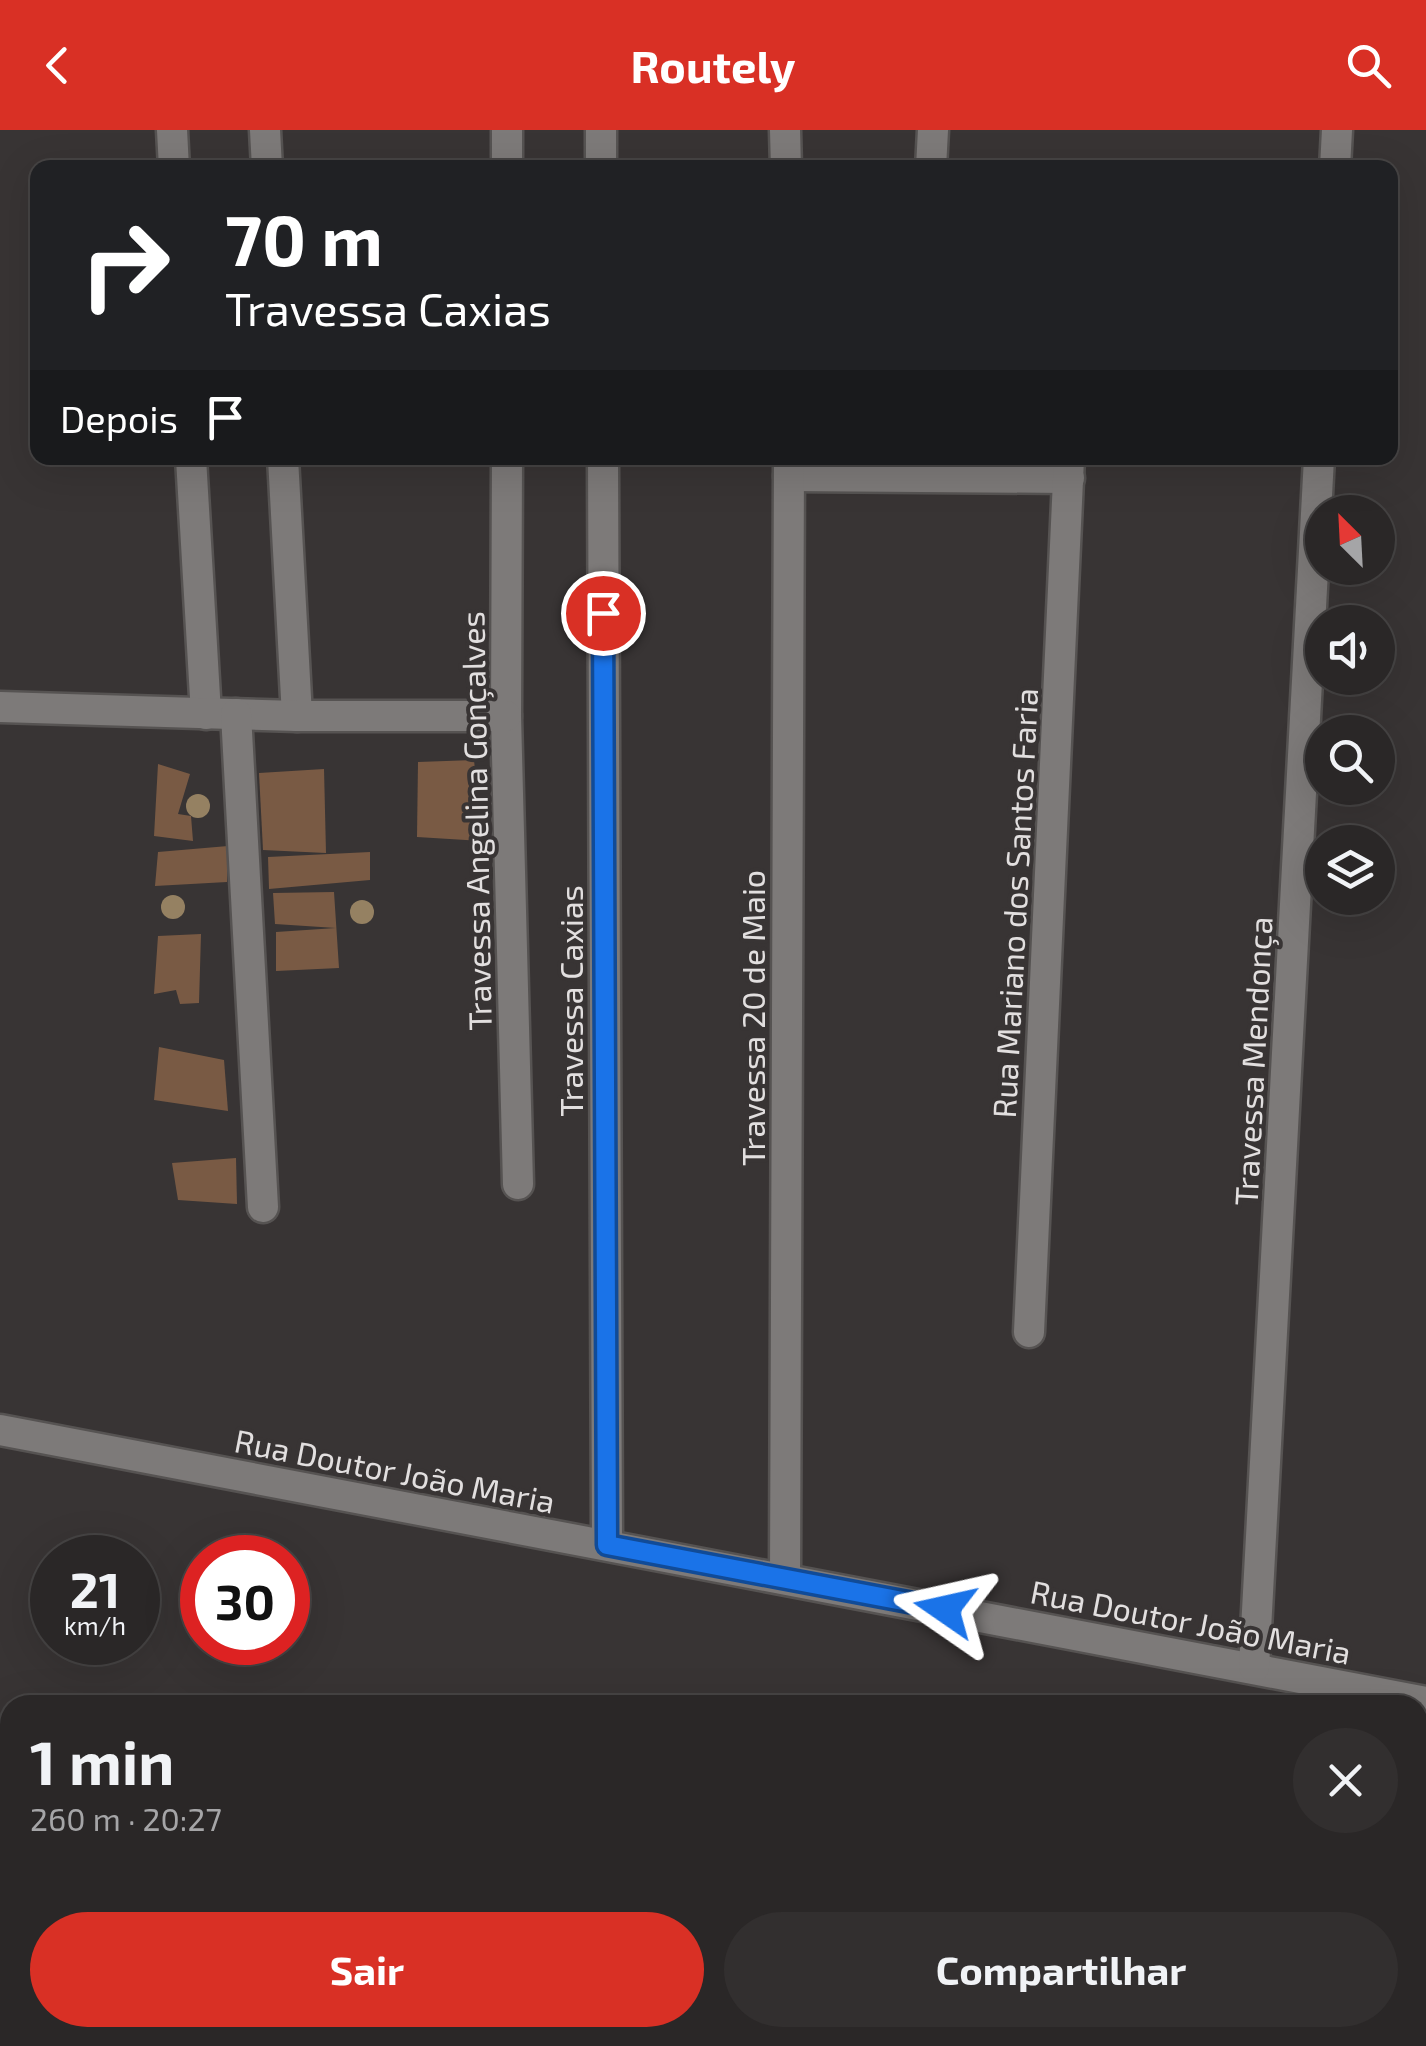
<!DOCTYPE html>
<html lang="pt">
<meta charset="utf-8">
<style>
:root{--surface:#2a2727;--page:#322f2f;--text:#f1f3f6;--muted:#a5a5a7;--line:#464444;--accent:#d93025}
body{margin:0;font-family:"Exo 2",sans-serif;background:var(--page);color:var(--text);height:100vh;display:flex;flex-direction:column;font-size:38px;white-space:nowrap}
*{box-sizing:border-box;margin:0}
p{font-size:32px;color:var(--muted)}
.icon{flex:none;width:55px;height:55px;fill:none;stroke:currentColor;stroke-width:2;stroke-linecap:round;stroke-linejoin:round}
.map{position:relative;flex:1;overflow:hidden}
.sheet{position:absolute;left:0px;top:1565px;width:1428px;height:352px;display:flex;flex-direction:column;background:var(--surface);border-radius:30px 30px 0 0;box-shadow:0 10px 40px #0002,0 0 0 2px var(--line)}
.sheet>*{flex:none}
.hud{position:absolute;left:30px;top:30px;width:1368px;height:305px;border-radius:20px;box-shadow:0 10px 40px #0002,0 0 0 2px var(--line);background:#202124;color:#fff;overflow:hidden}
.needle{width:65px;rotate:336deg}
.tools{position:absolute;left:1305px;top:365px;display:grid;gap:20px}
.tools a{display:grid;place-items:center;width:90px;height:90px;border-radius:50%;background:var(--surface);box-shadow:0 10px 40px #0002,0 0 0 2px var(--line);font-size:50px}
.speed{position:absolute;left:30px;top:1405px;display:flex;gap:20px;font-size:50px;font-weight:700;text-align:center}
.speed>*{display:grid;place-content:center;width:130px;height:130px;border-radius:50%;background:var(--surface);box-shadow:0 10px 40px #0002,0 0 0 2px var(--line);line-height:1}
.speed small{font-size:25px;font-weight:400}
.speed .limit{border:15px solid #d22;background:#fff;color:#111}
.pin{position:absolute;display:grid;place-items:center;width:85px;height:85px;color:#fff;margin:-42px;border:5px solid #fff;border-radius:50%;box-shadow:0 2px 10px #0007}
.me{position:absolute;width:110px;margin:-55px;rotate:281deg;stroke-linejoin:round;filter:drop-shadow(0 0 8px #0008)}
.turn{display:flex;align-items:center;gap:35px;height:210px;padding:0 30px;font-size:45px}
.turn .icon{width:130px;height:130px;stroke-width:2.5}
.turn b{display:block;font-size:70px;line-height:85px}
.then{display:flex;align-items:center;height:95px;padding:0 30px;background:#0003;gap:20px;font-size:38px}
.round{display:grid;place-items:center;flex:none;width:105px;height:105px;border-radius:52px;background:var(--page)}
.overview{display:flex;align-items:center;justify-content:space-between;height:170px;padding:0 30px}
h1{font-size:60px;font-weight:700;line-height:75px}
.cta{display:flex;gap:20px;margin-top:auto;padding:20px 30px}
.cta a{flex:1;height:115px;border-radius:60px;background:var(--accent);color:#fff;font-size:40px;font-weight:700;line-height:115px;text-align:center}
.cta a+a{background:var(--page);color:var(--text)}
header{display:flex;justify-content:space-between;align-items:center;height:130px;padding:0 30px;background:var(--accent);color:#fff;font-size:45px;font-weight:700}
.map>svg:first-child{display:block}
.building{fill:#795a44}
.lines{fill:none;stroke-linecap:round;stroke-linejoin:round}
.minor-casing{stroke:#565352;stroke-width:35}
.minor{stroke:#7d7a79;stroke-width:30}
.tree{fill:#958162}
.route-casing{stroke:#114b97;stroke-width:25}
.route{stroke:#1a73e8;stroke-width:18}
.labels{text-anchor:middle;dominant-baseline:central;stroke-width:8;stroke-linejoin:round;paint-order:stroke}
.street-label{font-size:32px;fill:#e2dfdf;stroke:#383434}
</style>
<header><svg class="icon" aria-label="back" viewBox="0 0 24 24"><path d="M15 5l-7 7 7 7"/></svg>Routely<svg class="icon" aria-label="search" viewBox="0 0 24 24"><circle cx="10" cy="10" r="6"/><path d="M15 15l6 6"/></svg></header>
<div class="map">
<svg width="1426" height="1916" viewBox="0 0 1426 1916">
<rect width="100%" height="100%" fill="#383434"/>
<g class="building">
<polygon points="474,630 482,711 417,707 418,632"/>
<polygon points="158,634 190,644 178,684 191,686 193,711 154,706"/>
<polygon points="324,639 326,723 263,720 259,643"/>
<polygon points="228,716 227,752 155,756 158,722"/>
<polygon points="370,722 370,750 269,759 268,727"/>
<polygon points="334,762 339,838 276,841 276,802 336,798 275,794 273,763"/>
<polygon points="201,804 199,873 180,874 176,860 154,864 158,806"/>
<polygon points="159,917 224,930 228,981 154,970"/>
<polygon points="236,1028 237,1074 178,1070 172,1033"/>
</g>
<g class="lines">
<defs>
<g id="minor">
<polyline points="172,0 174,38"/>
<polyline points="265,0 267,38"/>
<polyline points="601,0 601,38"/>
<polyline points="785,0 786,38"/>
<polyline points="507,38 507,0"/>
<polyline points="931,38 933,0"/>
<polyline points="1335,38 1337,0"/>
<polyline points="191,328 206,584"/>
<polyline points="283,328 297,586"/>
<polyline points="507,328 506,586 518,1054"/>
<polyline points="603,328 607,1415"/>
<polyline points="789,346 1069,348"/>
<polyline points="0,577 297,586 506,586"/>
<polyline points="236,584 263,1077"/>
<polyline points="1029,1202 1069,328"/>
<polyline points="0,1300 1426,1572"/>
<polyline points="785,1449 789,328"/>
<polyline points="1254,1537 1319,328"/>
</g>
</defs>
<use href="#minor" class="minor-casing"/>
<use href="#minor" class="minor"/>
</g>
<g class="tree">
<circle cx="198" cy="676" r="12"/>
<circle cx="173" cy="777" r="12"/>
<circle cx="362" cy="782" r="12"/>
</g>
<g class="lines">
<defs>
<polyline id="route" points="603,483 607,1415 945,1479"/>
</defs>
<use href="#route" class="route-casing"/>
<use href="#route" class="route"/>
</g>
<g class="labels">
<g class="street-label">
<text transform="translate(475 691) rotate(-91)">Travessa Angelina Gonçalves</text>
<text transform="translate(1014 773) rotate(-87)">Rua Mariano dos Santos Faria</text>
<text transform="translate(570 871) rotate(-90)">Travessa Caxias</text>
<text transform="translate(752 888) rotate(-90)">Travessa 20 de Maio</text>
<text transform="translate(1252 931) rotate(-87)">Travessa Mendonça</text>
<text transform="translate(395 1340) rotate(11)">Rua Doutor João Maria</text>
<text transform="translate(1191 1491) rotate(11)">Rua Doutor João Maria</text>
</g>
</g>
</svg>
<div class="tools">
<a><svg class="needle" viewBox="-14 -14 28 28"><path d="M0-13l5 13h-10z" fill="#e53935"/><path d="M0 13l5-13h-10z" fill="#a5a5a7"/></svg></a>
<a><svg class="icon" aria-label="sound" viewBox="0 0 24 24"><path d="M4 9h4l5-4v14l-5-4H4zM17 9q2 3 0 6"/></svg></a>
<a><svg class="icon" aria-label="search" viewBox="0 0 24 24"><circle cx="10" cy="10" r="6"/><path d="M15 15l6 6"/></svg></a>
<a><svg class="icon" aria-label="layers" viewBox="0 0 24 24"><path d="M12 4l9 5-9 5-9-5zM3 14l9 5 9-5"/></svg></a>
</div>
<div class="speed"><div>21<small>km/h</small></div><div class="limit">30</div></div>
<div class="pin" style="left:603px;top:483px;background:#d93025"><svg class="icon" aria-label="arrive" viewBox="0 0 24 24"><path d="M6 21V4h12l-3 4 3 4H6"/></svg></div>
<svg class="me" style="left:945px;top:1479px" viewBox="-20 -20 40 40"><path d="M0-17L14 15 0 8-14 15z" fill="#1a73e8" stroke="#fff" stroke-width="4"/></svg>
<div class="hud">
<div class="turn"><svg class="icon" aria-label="right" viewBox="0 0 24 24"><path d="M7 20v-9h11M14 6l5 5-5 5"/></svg><div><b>70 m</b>Travessa Caxias</div></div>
<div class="then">Depois<svg class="icon" aria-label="arrive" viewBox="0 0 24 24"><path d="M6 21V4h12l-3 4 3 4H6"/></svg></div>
</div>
<section class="sheet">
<div class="overview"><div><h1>1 min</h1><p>260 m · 20:27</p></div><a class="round"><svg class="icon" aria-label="close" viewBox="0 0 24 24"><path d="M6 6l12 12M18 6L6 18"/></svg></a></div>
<div class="cta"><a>Sair</a><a>Compartilhar</a></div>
</section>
</div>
